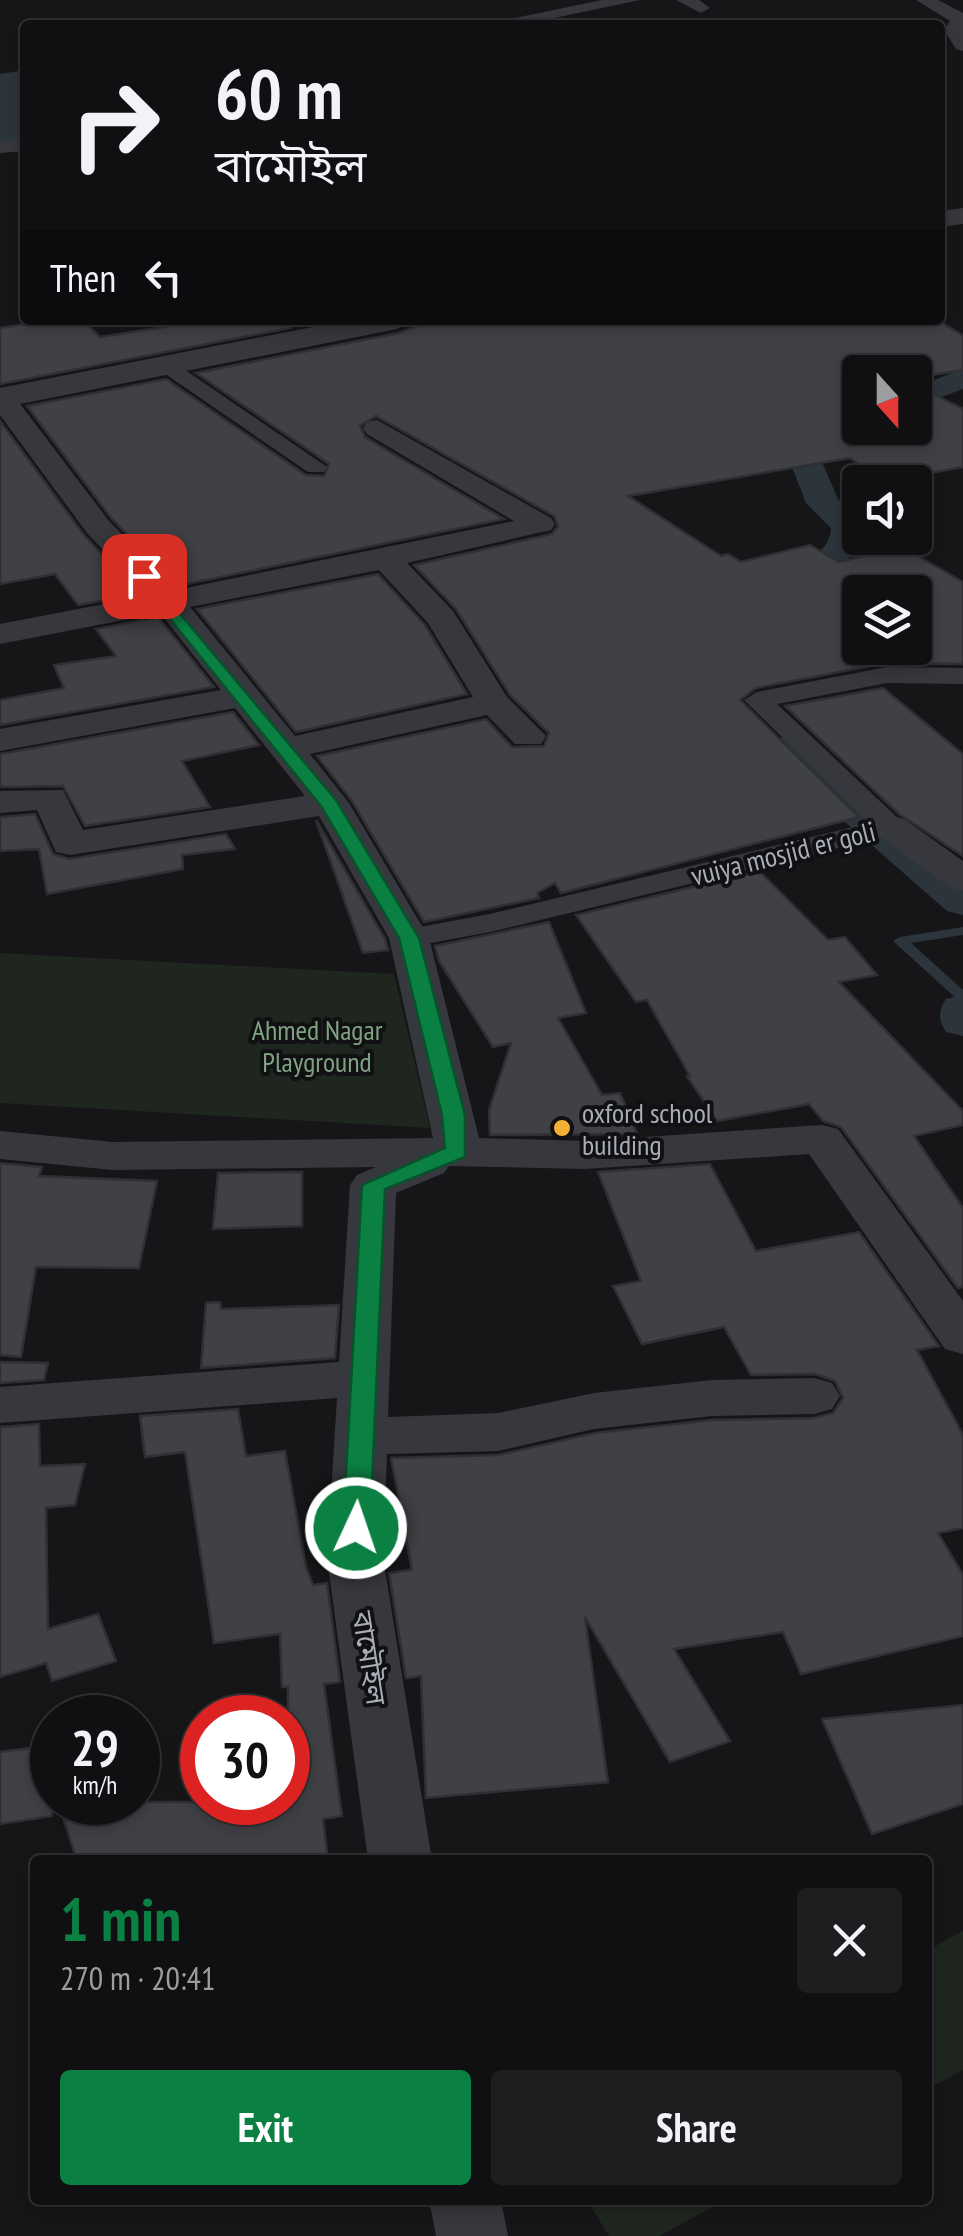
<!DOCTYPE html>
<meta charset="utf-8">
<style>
:root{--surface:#101012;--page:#1e1e20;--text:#f1f3f6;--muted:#9c9d9f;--line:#303032;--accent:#0b8043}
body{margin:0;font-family:"PT Sans Narrow","Noto Sans Bengali",sans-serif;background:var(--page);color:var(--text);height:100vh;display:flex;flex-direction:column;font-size:38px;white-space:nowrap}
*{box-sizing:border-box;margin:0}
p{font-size:32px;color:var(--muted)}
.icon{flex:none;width:55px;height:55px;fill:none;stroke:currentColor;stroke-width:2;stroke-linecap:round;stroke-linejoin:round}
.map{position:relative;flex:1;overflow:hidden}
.drawer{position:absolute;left:30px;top:1855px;width:902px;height:350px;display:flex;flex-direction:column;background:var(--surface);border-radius:10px;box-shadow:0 5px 15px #0003,0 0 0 2px var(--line)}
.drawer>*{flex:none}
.banner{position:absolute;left:20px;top:20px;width:925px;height:305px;border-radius:10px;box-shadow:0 5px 15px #0003,0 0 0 2px var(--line);background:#101012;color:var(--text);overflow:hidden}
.needle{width:65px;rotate:159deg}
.tools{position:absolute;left:842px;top:355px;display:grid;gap:20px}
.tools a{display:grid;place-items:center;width:90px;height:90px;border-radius:10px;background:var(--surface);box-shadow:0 5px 15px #0003,0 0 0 2px var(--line);font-size:50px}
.speed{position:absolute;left:30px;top:1695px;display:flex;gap:20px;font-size:50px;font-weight:700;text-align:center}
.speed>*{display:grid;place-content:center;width:130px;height:130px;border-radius:50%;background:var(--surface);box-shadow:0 5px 15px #0003,0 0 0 2px var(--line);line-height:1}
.speed small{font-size:25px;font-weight:400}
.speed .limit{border:15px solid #d22;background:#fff;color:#111}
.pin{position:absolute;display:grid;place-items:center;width:85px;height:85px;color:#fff;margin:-42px;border-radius:20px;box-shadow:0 5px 15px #0006}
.me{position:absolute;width:110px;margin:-55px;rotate:3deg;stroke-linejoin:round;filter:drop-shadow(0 0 8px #0008)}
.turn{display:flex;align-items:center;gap:35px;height:210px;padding:0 30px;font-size:45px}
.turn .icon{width:130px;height:130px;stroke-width:2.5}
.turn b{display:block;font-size:70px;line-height:85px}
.then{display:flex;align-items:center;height:95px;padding:0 30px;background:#0003;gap:20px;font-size:38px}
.round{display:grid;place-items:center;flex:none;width:105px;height:105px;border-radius:10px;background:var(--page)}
.summary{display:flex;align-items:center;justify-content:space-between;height:170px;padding:0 30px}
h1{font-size:60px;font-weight:700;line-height:75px;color:var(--accent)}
.cta{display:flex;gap:20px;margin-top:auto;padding:20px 30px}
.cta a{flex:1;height:115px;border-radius:10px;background:var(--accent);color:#fff;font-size:40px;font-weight:700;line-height:115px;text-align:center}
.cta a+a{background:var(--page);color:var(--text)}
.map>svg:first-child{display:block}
.green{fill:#1e261f}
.water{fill:#2c353c}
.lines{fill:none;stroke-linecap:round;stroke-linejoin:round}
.stream{fill:#2c353c;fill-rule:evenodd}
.canal{fill:#2c353c;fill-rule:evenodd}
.building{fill:#404145;stroke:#303034;stroke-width:2.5;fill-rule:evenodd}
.pedestrian{fill:#37383d;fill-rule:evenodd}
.minor{fill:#37383d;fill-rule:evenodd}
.tertiary{fill:#37383d;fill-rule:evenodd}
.route{fill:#0b8043;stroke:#07532c;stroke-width:2.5}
.poi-dot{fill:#f2b134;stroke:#111113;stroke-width:4}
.labels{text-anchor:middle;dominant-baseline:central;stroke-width:8;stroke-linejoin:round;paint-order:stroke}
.street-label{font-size:28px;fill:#a8adb8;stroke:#111113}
.park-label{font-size:28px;fill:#7fa381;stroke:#111113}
.poi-label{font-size:28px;fill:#a8adb8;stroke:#111113;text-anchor:start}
</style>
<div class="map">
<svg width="963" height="2236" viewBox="0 0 963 2236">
<rect width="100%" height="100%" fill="#161618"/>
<g class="green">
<polygon points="0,953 394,974 430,1128 0,1103"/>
<polygon points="963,1931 963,2070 928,2089 928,1950"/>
<polygon points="587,2200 725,2200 660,2236 609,2236"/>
</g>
<polygon class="water" points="25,70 25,143 0,144 0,74"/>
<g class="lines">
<polygon class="stream" points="963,927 963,935 911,943 963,990 963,1001 958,1000 893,941 900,937"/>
<g class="canal">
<polygon points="963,369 963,389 915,407 915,387"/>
<path d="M860,410V428H866L834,440L822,462L838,499L860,518V538H864L839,572L771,591L759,587L753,580L759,573C785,565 829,563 831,528L806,503L790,462L811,427Z"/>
<polygon points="785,737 799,741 963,879 963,915 947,911 771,757 765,749 771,741"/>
<path d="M963,995V1036L946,1032C938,1019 938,1012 946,999Z"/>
</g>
</g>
<g class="building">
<polygon points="53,320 83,320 100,337 209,320 281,320 290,328 0,384 0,328"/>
<path d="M435,320H938L963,336V370L915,378V372H860V428H915V385L963,409V467L884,482L850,458L628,496L721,556L728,554L741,562L810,545L839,562L902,547L963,582V664L886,663L756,688L740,700L859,817L561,893L555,883L537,893L539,898L424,922L352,801L317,756L486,719L512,747L544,746L549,733L510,695L456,609L414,565L552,534L558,526L554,516L376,416L360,426L365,437L504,519L177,586L112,519L27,406L166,379L306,475L324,476L329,464L196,373L398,333ZM860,592H915V648H860Z"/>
<polygon points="0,421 84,535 139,594 78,605 55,574 0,584"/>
<polygon points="378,574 425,625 467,694 296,732 197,609"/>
<polygon points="158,617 214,687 0,725 0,700 64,688 54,665 116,656 96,629"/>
<polygon points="883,688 963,754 963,856 899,814 785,706"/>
<polygon points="233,712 259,745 182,761 210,807 85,826 63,786 0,787 0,754"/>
<polygon points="35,814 53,854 69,859 226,834 235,849 182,855 183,869 47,894 39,849 0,851 0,817"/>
<polygon points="316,820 385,939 388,950 363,953"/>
<polygon points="759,871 828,940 845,937 877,975 839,982 963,1111 963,1125 914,1136 963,1208 963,1287 958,1288 841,1127 823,1121 809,1104 717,1121 687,1076 690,1076 647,1000 636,1002 576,915"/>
<polygon points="549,922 586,1013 558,1018 602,1095 620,1093 637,1134 490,1135 489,1110 511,1043 493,1047 439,961 435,946"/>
<polygon points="0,1163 42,1167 39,1176 157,1181 139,1268 36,1267 21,1357 0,1355"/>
<polygon points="710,1164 756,1251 859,1232 939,1346 917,1350 963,1435 963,1528 938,1533 963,1575 963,1636 801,1674 783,1632 674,1649 730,1741 670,1762 585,1617 608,1782 426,1798 421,1676 406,1678 389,1573 412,1570 391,1458 498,1455 595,1433 712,1420 814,1418 833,1413 843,1398 835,1381 815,1374 751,1375 724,1327 642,1344 613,1286 641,1281 598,1172"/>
<polygon points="302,1172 302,1226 213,1229 218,1173"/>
<polygon points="220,1302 221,1309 339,1305 335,1358 201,1368 206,1303"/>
<polygon points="0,1362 48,1363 44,1380 0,1383"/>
<polygon points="238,1409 246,1456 285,1451 306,1567 313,1585 327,1583 340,1682 324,1684 342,1816 323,1819 328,1860 77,1860 58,1802 288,1802 288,1687 282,1687 280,1634 214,1643 185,1452 145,1457 140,1416"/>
<polygon points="39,1424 40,1466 85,1464 75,1505 46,1508 48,1629 98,1614 116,1661 52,1681 46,1663 0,1677 0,1427"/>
<polygon points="963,1705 963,1804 872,1834 822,1719"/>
<polygon points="52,1745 52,1816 0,1824 0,1752"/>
</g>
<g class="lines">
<g class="pedestrian">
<polygon points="168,361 175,363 327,467 324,472 308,472 161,371 161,363"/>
<polygon points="887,667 963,668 963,684 887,683 777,704 901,821 906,827 901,833 490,932 409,947 393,938 409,929 490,914 870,823 744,700 757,692"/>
</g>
<g class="minor">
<polygon points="602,0 640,0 521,25 482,25"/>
<polygon points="676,0 699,0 710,8 701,13"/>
<polygon points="916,0 938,0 963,13 963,51 956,49 944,30 950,21"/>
<polygon points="25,139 25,151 0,153 0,141"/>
<path d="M0,390L11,392L109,521L176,590L514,521L367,434L363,428L367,422L377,420L551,518L555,524L551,530L407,563L453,611L507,697L546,736L541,744H515L487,715L310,754L349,803L429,938L479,1138L585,1141L822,1125L838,1129L963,1301V1354L945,1349L809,1154L585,1169L449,1166L444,1173L396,1193L388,1417L498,1413L594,1393L712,1380L814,1378L832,1383L840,1396L832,1409L814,1414L712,1416L594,1429L498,1451L387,1454L383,1558L432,1860H368L327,1558L337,1398L0,1423V1387L339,1362L350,1185L357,1175L376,1167L113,1170L0,1159V1131L113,1142L433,1138L389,938L319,816L70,855L56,852L37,810L0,813V791L63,790L83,830L305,796L235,708L0,751V729L221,690L160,613L0,644V624L146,596L87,533L0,415ZM379,570L428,623L473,697L295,736L190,607Z"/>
<polygon points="891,816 904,819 963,861 963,891 949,887 878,835 872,827 878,819"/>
<polygon points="429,2200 501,2200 508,2236 436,2236"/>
</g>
<g class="tertiary">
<polygon points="963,208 963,224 940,227 940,211"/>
<polygon points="349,320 412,320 397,329 0,408 0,388"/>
</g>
</g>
<polygon class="route" points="144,571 336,800 419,938 465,1115 465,1157 385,1189 370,1528 356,1538 343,1528 362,1185 445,1148 442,1115 399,938 321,806 138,579 136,576"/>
<circle class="poi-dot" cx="562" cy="1128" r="10"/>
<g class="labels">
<g class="street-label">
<text transform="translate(783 853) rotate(-14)">vuiya mosjid er goli</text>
<text transform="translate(370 1658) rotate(81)">বামৌইল</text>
</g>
<g class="park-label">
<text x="317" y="1029">Ahmed Nagar<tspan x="317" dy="32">Playground</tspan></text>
</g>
<g class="poi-label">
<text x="582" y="1112">oxford school<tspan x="582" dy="32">building</tspan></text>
</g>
</g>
</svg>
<div class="tools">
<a><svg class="needle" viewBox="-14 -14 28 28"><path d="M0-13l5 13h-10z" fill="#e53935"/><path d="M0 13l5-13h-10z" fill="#9c9d9f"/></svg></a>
<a><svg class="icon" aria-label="sound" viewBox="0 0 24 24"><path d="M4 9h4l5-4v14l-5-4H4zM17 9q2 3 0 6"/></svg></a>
<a><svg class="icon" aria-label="layers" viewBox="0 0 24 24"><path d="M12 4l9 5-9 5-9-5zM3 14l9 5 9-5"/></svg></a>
</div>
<div class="speed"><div>29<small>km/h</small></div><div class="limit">30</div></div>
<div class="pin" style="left:144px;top:576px;background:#d93025"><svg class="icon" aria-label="arrive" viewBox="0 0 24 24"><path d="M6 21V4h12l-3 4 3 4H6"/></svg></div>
<svg class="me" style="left:356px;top:1528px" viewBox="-20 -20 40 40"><circle r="17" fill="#0b8043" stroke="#fff" stroke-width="3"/><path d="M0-11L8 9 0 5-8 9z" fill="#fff"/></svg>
<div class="banner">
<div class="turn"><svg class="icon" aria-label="right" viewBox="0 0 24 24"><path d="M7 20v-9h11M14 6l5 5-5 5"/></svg><div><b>60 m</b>বামৌইল</div></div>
<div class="then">Then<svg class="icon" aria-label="left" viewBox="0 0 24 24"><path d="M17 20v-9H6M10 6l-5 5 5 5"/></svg></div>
</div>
<section class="drawer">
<div class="summary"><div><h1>1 min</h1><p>270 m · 20:41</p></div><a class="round"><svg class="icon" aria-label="close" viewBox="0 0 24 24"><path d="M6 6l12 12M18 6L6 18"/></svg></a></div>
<div class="cta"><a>Exit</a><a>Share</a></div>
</section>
</div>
